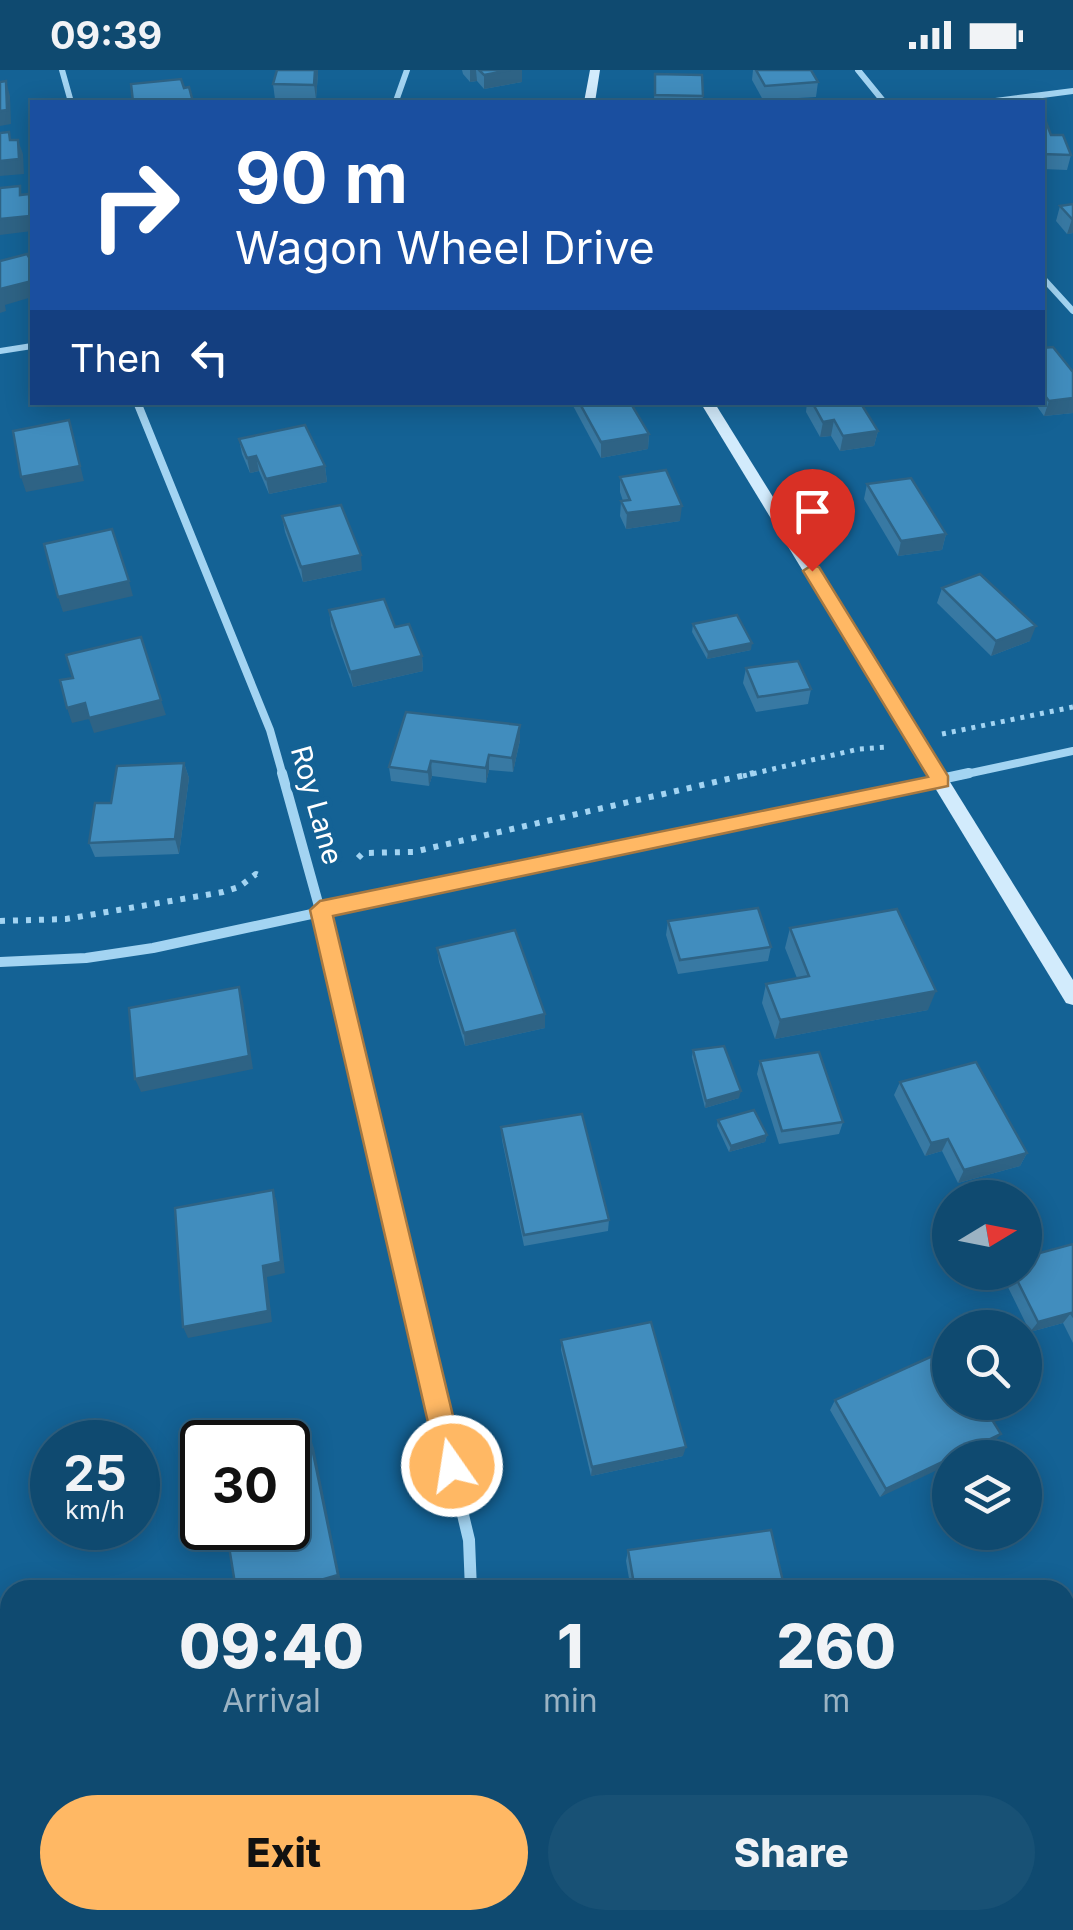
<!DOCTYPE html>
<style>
:root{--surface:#0f4a70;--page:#185175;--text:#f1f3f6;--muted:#9bb3c3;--line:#2f6283;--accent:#ffb864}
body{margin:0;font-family:Inter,sans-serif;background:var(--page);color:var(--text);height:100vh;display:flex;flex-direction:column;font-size:38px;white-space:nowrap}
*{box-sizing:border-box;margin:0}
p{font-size:32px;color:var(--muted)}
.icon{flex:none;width:55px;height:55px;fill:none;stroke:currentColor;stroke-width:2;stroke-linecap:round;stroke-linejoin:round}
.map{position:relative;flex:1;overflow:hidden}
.panel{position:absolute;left:0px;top:1510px;width:1075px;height:350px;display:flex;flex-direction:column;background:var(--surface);border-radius:30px 30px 0 0;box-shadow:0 5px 25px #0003,0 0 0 2px var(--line)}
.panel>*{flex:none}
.hud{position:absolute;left:30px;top:30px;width:1015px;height:305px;border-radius:0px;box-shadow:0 5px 25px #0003,0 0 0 2px var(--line);background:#1a4fa0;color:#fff;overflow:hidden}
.needle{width:65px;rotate:80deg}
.buttons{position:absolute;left:932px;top:1110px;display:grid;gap:20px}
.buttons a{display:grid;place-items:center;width:110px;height:110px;border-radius:50%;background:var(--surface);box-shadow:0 5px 25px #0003,0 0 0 2px var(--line);font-size:50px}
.speed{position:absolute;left:30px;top:1350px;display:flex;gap:20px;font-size:50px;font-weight:700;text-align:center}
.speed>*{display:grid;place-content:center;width:130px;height:130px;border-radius:50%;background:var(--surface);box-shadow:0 5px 25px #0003,0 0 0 2px var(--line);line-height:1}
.speed small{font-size:25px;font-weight:400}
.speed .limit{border:5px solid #111;border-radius:15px;background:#fff;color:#111}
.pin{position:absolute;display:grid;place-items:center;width:85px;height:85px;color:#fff;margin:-102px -42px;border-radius:50% 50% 50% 0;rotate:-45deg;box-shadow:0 0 10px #0007}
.pin .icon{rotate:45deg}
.me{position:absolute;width:110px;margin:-55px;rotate:347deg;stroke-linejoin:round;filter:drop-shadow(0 0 8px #0008)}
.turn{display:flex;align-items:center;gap:35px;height:210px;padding:0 40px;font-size:45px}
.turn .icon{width:130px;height:130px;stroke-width:2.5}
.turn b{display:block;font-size:70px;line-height:85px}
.then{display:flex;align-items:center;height:95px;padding:0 40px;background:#0003;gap:20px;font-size:38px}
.eta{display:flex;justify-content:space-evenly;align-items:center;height:170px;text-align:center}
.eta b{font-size:60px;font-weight:800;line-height:70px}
.action{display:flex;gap:20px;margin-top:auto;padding:20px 40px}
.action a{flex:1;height:115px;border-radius:60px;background:var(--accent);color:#111;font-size:40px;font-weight:800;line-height:115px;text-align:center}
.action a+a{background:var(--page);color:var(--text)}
.status{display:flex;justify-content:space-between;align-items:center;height:70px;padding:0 50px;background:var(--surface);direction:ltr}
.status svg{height:28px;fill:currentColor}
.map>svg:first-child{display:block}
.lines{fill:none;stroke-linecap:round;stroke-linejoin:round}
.path-far1{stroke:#a3d4f2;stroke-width:5;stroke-dasharray:4 6;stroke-linecap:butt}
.path{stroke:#a3d4f2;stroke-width:6;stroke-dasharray:5 8;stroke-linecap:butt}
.street-far3{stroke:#a3d4f2;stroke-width:6}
.street-far2{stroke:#a3d4f2;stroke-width:8}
.street-far1{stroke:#a3d4f2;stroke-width:10}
.street{stroke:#a3d4f2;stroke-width:12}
.secondary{fill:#d2ebfc;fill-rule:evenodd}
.wall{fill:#3879a3}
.shaded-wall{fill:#2e6385}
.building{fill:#418dbe;stroke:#2e6385;stroke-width:2.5}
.route{fill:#ffb864;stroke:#a67841;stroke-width:2.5}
.labels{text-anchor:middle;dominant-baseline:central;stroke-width:10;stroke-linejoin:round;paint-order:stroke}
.street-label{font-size:28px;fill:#fff;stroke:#146295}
</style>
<div class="status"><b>09:39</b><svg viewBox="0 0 49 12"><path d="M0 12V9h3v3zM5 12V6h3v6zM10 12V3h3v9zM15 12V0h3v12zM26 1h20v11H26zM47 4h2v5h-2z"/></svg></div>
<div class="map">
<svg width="1073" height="1860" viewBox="0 0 1073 1860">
<rect width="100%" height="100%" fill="#146295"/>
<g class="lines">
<g class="path-far1">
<polyline points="942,664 1073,637"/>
<polyline points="743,706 859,679 886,677"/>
</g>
<g class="path">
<polyline points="358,788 363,783 413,782 754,703"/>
<polyline points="0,851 66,849 223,822 239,817 256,804 263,807"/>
</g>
<g class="street-far3">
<polyline points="62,0 71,32"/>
<polyline points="858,0 884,32"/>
<polyline points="396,31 407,0"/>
<polyline points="988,32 1073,21"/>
<polyline points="1042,207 1073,241"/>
<polyline points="0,281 32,276"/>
</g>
<g class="street-far2">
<polyline points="137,332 270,660 283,706"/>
<polyline points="957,706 1073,681"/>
</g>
<g class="street-far1">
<polyline points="282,703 320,840 408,1212"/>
<polyline points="0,892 86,888 153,878 969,703"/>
</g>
<g class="street">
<polyline points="407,1210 469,1470 471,1520"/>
<polyline points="373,1860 380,1850"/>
</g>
<g class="secondary">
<polygon points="590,0 600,0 595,32 584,32"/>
<polygon points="700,332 714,332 1073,910 1073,935 1066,933"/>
</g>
</g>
<g class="wall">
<polygon points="315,0 318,0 318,4 316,29 275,29 273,14"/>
<polygon points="462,0 522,0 522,12 484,19 477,11 470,12 463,4"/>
<polygon points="753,0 811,0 818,12 816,27 763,30 752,10"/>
<polygon points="655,4 703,26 702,32 654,32"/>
<polygon points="1042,52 1051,65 1071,85 1067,100 1042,99"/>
<polygon points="1073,134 1073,163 1067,164 1056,151 1060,136"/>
<polygon points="1042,278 1073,302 1073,343 1044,346 1034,332 1042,332"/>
<polygon points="571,332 630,332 649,364 648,379 601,388"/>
<polygon points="807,332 860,332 878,361 874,376 840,381 831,366 820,367 806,342"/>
<polygon points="239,369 325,396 327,412 269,424 259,401 250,403 242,384"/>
<polygon points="620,407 680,451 626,459 620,446 621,431 623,431 620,422"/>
<polygon points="867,414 946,464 942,480 898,486 864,429"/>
<polygon points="282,446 362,500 303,512 285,462"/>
<polygon points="942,518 1030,571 991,586 937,533"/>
<polygon points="329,540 395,557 422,586 423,601 353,617 331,556"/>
<polygon points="693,554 751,580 707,589 692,562"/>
<polygon points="746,598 811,619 808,634 756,642 743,613"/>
<polygon points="520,670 513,702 489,700 486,713 432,706 429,716 391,711 389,697"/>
<polygon points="184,693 189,708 179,784 95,787 89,773 111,733"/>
<polygon points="668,851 771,877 768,891 678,904 666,865"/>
<polygon points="790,858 928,940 775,969 762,933 766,914 797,908 785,878"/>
<polygon points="437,878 545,958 465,976 439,892"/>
<polygon points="693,980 739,1028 705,1038 692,987"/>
<polygon points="760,991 843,1052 839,1064 779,1074 757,1004"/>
<polygon points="900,1012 1027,1083 1020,1096 958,1113 942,1081 925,1086 894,1025"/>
<polygon points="718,1050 767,1065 765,1072 729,1082 717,1056"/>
<polygon points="501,1057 609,1150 608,1161 524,1176 502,1070"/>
<polygon points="1073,1174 1073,1273 1063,1253 1030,1262 1001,1203 1025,1202"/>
<polygon points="561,1270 683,1386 591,1406 561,1280"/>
<polygon points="835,1330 993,1373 963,1388 950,1388 880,1427 830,1340"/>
<polygon points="628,1480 785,1520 631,1520 626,1491"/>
</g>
<g class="shaded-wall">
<polygon points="315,0 318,0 318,4 316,29 314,15"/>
<polygon points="470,0 476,0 477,11 470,12"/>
<polygon points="510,0 522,0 522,12 484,19 484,5"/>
<polygon points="6,11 10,26 11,54 0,56 0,41"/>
<polygon points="18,70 23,84 24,104 0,106 0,91"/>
<polygon points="29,124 32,137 32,161 0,165 0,149"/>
<polygon points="1073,148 1073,163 1067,164 1072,149"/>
<polygon points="32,211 32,227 5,235 6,241 0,243 0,219"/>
<polygon points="1073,328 1073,343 1044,346 1049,331"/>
<polygon points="69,350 84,411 26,422 21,407"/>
<polygon points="834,350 831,366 820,367 823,352"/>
<polygon points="878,361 874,376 840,381 843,366"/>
<polygon points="649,364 648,379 601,388 601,372"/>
<polygon points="256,386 259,401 250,403 247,388"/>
<polygon points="325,396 327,412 269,424 266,409"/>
<polygon points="682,436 680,451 626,459 627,443"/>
<polygon points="946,464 942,480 898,486 901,471"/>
<polygon points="361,485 362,500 303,512 301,497"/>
<polygon points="129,511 133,526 63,542 58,527"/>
<polygon points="1036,556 1030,571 991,586 996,571"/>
<polygon points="752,573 751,580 707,589 708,582"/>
<polygon points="422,586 423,601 353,617 350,602"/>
<polygon points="161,630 166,645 94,663 89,649 72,653 67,638 85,633"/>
<polygon points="520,655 520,670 513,702 512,688"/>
<polygon points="489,685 489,700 486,713 486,698"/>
<polygon points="431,691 432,706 429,716 428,702"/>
<polygon points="184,693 189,708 179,784 175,769"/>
<polygon points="239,917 243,931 253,999 141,1022 135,1009"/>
<polygon points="936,921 928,940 775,969 780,950"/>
<polygon points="545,944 545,958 465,976 464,963"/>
<polygon points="741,1021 739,1028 705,1038 706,1031"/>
<polygon points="767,1065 765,1072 729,1082 731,1076"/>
<polygon points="948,1069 942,1081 925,1086 931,1073"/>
<polygon points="1027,1083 1020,1096 958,1113 964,1100"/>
<polygon points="273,1120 277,1132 285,1203 267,1207 272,1252 188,1268 183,1257 263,1196"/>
<polygon points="1071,1243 1063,1253 1030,1262 1038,1252"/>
<polygon points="1001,1364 993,1373 963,1388 951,1388"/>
<polygon points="310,1368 314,1378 341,1512 314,1520 286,1520"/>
<polygon points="686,1377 683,1386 591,1406 592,1397"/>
<polygon points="950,1388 950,1394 880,1427 886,1419"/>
<polygon points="27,1850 49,1850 19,1858 4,1856"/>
<polygon points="116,1850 136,1850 99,1860 79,1860"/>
</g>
<g class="building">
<polygon points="277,0 315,0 314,15 273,14"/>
<polygon points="479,0 510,0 484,5"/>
<polygon points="756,0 811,0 818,12 765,16"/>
<polygon points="655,4 702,5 703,26 655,25"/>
<polygon points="181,9 184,18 189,17 193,32 133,32 131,14"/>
<polygon points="6,11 7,40 0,41 0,12"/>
<polygon points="1042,52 1046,52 1051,65 1063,65 1071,85 1042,84"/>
<polygon points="9,62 10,70 18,70 19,89 0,91 0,63"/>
<polygon points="20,116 20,125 29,124 30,146 0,149 0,118"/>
<polygon points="1073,134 1073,148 1072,149 1060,136"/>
<polygon points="27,184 32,192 32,211 0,219 0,191"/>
<polygon points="1053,277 1073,302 1073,328 1049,331 1042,322 1042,278"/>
<polygon points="579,332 630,332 649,364 601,372"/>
<polygon points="812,332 860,332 878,361 843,366 834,350 823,352"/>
<polygon points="69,350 80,396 21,407 13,361"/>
<polygon points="305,355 325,396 266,409 256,386 247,388 239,369"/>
<polygon points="666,400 682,436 627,443 621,431 630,430 620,407"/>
<polygon points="911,408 946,464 901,471 867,414"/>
<polygon points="341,435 361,485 301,497 282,446"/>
<polygon points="112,459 129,511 58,527 44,474"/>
<polygon points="980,504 1036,556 996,571 942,518"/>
<polygon points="384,529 395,557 409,554 422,586 350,602 329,540"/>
<polygon points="737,545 752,573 708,582 693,554"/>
<polygon points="141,567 161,630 89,648 85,633 67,638 60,610 73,608 66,585"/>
<polygon points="798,591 811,619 758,627 746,598"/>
<polygon points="406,642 520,655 512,688 489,685 486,698 431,691 428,702 389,697"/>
<polygon points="184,693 175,769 89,773 95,733 111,733 117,696"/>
<polygon points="758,838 771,877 680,890 668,851"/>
<polygon points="897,839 936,921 780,950 766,914 809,906 790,858"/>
<polygon points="515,860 545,944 464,963 437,878"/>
<polygon points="239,917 249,986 135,1009 129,938"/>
<polygon points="724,976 741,1021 706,1031 693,980"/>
<polygon points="819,982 843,1052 782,1061 760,991"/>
<polygon points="976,992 1027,1083 964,1100 948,1069 931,1073 900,1012"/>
<polygon points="754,1040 767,1065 731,1076 718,1050"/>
<polygon points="582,1044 609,1150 524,1165 501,1057"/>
<polygon points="273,1120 281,1192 263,1196 268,1241 183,1257 175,1138"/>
<polygon points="1073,1174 1073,1246 1071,1243 1038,1252 1013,1202 1025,1202 1025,1187"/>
<polygon points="651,1252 686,1377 592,1397 561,1270"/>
<polygon points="948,1279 950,1283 950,1332 981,1332 1001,1364 886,1419 835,1330"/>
<polygon points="310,1368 338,1505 286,1520 236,1520 226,1458 288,1458 288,1375"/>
<polygon points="771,1460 785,1520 635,1520 628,1480"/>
<polygon points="10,1727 10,1850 27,1850 4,1856 2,1729"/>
<polygon points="1065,1765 1073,1782 1073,1788 1065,1791"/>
<polygon points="71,1850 116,1850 79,1860 71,1860"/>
<polygon points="697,1850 700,1850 723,1860 695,1860"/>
</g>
<polygon class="route" points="812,495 819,497 948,706 948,716 333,846 465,1396 461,1406 452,1410 442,1406 438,1396 310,840 320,831 928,707 803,501"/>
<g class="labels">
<g class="street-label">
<text transform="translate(317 735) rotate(74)">Roy Lane</text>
</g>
</g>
</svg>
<div class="buttons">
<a><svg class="needle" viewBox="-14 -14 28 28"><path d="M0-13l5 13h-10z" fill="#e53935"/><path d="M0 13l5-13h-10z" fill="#9bb3c3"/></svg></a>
<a><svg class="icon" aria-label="search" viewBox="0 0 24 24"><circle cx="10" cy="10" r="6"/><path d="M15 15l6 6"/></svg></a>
<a><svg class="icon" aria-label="layers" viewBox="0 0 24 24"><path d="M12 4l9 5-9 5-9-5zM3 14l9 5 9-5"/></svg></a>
</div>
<div class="speed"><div>25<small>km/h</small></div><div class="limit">30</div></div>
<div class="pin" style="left:812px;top:501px;background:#d93025"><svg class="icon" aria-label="arrive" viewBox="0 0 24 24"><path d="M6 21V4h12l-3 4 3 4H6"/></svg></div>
<svg class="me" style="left:452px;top:1396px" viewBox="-20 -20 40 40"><circle r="17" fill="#ffb864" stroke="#fff" stroke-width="3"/><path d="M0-11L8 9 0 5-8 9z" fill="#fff"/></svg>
<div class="hud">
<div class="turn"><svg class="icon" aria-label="right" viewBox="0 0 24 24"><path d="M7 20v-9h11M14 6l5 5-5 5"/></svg><div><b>90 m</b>Wagon Wheel Drive</div></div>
<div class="then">Then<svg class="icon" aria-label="left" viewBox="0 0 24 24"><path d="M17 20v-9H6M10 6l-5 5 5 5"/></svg></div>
</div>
<section class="panel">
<div class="eta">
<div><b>09:40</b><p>Arrival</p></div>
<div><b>1</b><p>min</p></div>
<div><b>260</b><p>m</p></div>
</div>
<div class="action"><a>Exit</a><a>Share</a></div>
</section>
</div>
